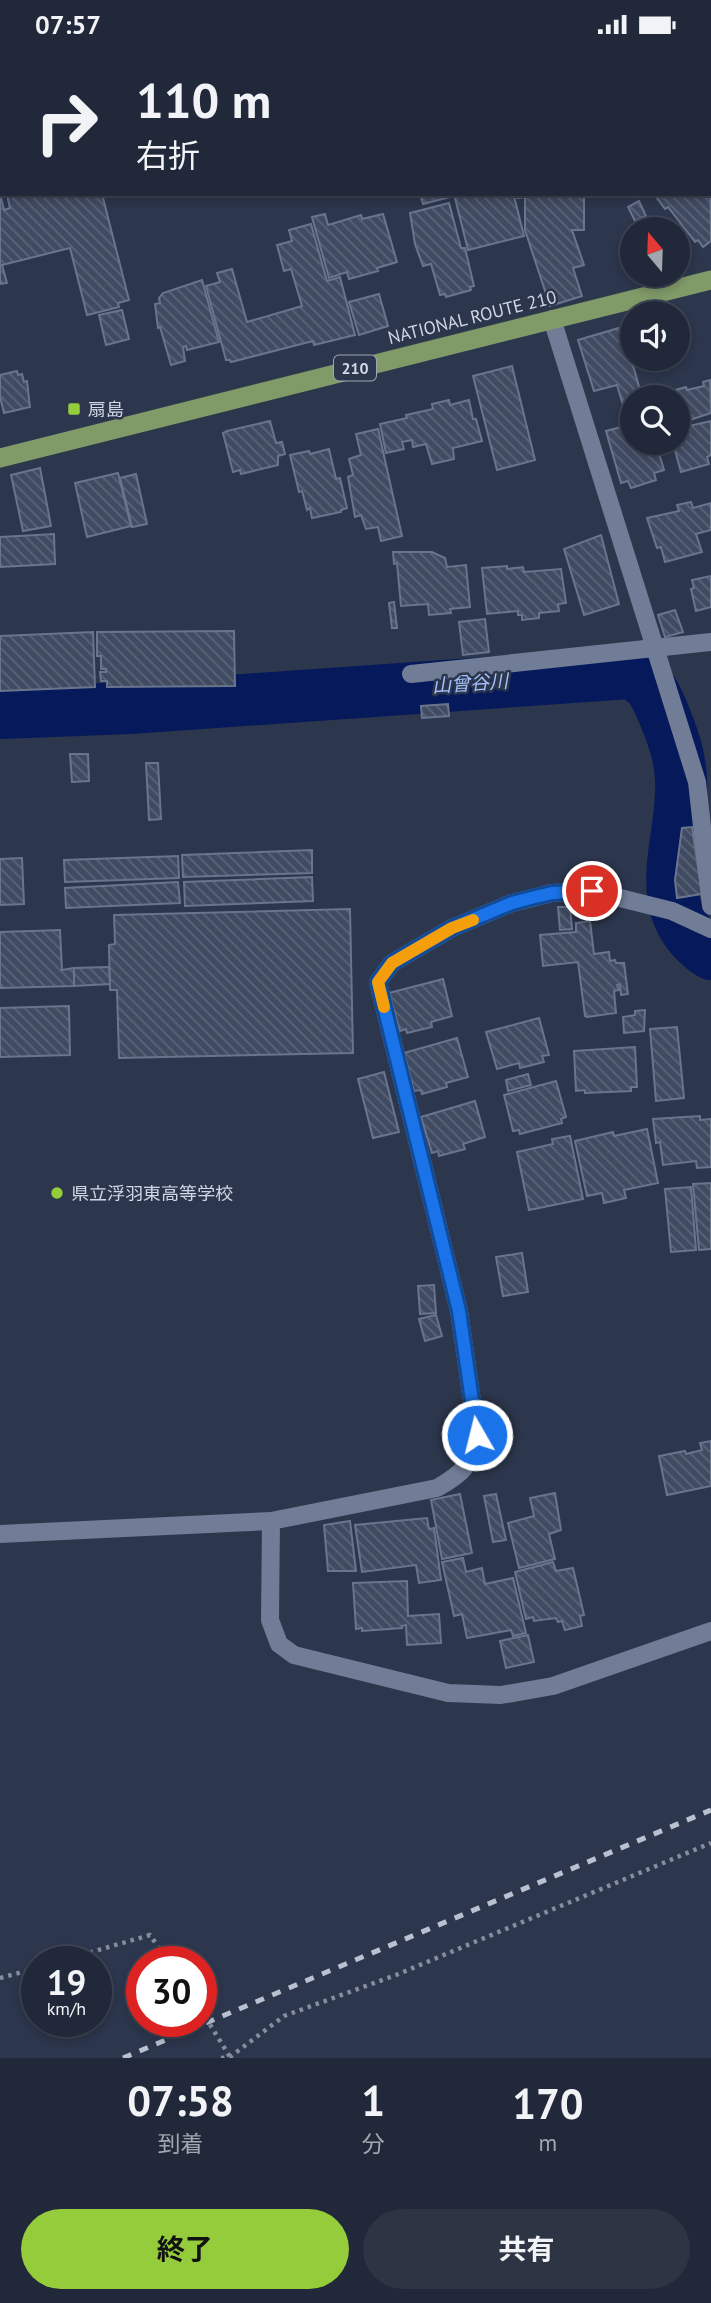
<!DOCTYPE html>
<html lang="ja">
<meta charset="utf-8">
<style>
:root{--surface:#212839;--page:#2d3444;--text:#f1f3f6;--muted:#a2a6ae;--line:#3e4453;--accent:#95cc3b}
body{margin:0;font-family:"PT Sans","Noto Sans JP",sans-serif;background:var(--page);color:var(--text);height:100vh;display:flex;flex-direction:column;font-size:26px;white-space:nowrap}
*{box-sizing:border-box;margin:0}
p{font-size:23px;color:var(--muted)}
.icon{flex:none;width:38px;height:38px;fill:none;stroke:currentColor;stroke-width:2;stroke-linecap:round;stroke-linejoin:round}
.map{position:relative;height:2009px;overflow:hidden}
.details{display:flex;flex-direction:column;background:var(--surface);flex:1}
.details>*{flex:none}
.guide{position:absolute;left:0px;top:0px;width:712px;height:147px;box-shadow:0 4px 10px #0003,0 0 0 2px var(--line);background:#212839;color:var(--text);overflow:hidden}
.needle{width:46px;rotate:341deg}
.fabs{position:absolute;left:620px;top:168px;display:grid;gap:14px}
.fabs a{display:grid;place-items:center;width:70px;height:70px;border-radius:50%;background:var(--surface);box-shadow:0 4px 10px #0003,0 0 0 2px var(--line);font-size:35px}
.speed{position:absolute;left:21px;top:1897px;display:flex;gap:14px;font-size:35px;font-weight:700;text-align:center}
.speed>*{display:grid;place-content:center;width:91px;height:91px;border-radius:50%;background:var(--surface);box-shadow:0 4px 10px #0003,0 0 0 2px var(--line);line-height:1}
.speed small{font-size:18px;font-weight:400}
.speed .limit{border:10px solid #d22;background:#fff;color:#111}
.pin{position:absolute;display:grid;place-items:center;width:60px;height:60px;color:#fff;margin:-30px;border:4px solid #fff;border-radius:50%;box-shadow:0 2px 7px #0007}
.me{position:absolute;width:77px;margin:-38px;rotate:352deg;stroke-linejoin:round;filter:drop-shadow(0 0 5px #0008)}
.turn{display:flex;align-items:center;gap:24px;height:147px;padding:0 21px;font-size:32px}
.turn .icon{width:91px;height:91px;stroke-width:2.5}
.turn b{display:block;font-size:49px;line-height:60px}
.eta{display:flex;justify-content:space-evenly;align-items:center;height:119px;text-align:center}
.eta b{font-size:42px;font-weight:700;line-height:49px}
.button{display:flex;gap:14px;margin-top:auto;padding:14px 21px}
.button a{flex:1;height:80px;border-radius:42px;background:var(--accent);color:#111;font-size:28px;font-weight:700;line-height:80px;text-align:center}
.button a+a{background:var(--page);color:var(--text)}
.status{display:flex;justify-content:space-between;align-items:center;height:49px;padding:0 35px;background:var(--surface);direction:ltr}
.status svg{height:19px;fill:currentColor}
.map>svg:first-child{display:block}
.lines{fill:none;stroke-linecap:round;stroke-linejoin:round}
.stream{stroke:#05195b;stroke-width:9}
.river{stroke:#05195b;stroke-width:52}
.building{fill:url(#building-back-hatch);stroke:#69758e;stroke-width:2}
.path{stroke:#858e9f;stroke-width:4.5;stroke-dasharray:3.5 5;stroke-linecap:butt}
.minor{stroke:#717d96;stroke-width:18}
.trunk{stroke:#809a68;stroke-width:19}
.rail{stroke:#b9c1d0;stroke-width:5;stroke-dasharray:9 9;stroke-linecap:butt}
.route-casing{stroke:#114b97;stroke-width:18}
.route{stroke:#1a73e8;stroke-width:12}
.slow{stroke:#f59e0b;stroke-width:12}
.poi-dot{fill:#95cc3b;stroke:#2c364c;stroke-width:2.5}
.labels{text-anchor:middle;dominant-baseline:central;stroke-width:5;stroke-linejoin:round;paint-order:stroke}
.shield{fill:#2c364c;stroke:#9fa7b7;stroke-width:2}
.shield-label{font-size:16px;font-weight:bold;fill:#d0d7e5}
.street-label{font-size:18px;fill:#d0d7e5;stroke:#2c364c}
.poi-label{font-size:18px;fill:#d0d7e5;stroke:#2c364c;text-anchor:start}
.water-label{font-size:19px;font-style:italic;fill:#a5c1fd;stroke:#2c364c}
</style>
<div class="status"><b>07:57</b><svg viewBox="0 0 49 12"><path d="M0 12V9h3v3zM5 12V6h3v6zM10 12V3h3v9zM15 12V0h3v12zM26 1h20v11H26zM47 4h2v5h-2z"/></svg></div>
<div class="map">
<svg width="711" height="2009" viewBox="0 0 711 2009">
<defs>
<pattern id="building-back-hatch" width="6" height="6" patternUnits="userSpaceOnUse" patternTransform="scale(1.75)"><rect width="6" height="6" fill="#404b62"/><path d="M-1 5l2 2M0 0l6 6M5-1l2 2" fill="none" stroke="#5b6478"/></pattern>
</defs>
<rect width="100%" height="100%" fill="#2c364c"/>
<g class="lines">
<g class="stream">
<polyline points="210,0 231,2"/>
<polyline points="710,81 711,82"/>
</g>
<path class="river" d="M0,664L130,659L630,624C650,632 655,645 663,663C672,685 680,706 681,730C685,792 644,860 711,905"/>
</g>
<g class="building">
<polygon points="710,110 711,192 703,198 698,191 695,193 668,158 665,160 654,145 710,145"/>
<polygon points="0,145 4,161 10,159 7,146 10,145 102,145 129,251 118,254 119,258 87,266 70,199 2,216 7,234 0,235"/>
<polygon points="420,145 449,145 450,148 423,155"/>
<polygon points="472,145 514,147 524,187 468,201 455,149"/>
<polygon points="518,145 584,145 584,181 572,181 584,216 573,219 582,247 550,257 525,181 525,148 518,149"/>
<polygon points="639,152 646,167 635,172 628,158"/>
<polygon points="449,154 461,199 465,199 474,237 470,238 471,241 446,248 445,245 440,246 431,215 423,217 415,195 410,164"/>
<polygon points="325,165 328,176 361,166 362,170 383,165 397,213 377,219 378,222 349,230 347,223 329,229 312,168"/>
<polygon points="311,175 327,232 340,228 355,286 314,296 313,292 231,313 230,311 226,311 206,237 220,233 217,224 232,220 247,273 302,257 291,220 284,222 277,196 292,192 289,181"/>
<polygon points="202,231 219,293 187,301 186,297 183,298 185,312 171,316 160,278 158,279 155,255 160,254 159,249 163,244"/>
<polygon points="379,245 388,277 359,286 349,253"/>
<polygon points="122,261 129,290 106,296 99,266"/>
<polygon points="622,278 642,348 632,348 632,394 656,394 664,421 654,424 656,431 631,439 628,432 621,434 606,382 629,376 617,336 594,342 578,291"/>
<polygon points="512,317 535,411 497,421 473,327"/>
<polygon points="17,322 18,326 22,325 24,333 27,332 30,358 4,364 0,348 0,326"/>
<polygon points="710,331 711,364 681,374 682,377 677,378 677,348 651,348 686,338 687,341 704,337 703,333"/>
<polygon points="449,351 450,356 469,351 473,370 476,370 482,392 453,399 454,410 432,415 426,395 413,398 412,391 402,393 404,400 386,404 380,375 407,369 406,366 433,360 432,355"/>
<polygon points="270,372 276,394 282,393 285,405 278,407 278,416 241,425 240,421 233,423 223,384 227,382"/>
<polygon points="711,372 711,406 707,408 709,415 681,423 673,394 677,394 677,385 690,381 689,377"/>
<polygon points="378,380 402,487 381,492 378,478 366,480 361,466 355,468 348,428 353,426 349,410 361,406 356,385"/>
<polygon points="329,400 336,430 340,429 347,459 341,461 341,463 312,469 310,459 307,461 302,442 299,443 290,406 309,402 310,405"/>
<polygon points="40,419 51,477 23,482 11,426"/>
<polygon points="118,424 131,477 87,488 75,434"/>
<polygon points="136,425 147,475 132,478 120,429"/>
<polygon points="691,453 693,459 711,454 711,481 696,485 702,503 665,513 661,498 657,499 647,469 679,462 677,456"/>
<polygon points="54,485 55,515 0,518 0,488"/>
<polygon points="601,486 619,555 584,566 564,500"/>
<polygon points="393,503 432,503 445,509 447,518 466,516 470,558 450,560 451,564 429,566 428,555 401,557 397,514 394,515"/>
<polygon points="507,517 507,520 523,518 524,523 561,520 566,554 558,555 559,562 539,564 539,569 522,571 522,566 518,566 518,562 487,565 482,519"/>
<polygon points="711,527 711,558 696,562 691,540 694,539 692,531"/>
<polygon points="394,553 397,579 392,579 389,554"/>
<polygon points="675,561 683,583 665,588 658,566"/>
<polygon points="485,570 489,603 463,606 459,573"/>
<polygon points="234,582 235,637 107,638 107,632 101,632 100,623 106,623 106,620 101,620 101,607 97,607 97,583"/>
<polygon points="93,583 95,638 0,642 0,587"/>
<polygon points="448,655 449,667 422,669 421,657"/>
<polygon points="70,705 88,705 89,732 72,733"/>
<polygon points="146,714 158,714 161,770 149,771"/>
<polygon points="692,778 702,845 677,849 675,831 682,779"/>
<polygon points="312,801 312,824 183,828 182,806"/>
<polygon points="178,807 179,829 65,833 64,811"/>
<polygon points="22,809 24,855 0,856 0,810"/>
<polygon points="312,828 313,852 185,857 184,833"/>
<polygon points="178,833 180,854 66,859 65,839"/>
<polygon points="558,858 570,858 572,880 560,881"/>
<polygon points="350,860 353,1004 119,1009 117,941 110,941 109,896 115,895 114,866"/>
<polygon points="590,872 594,905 609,903 610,912 615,911 616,914 624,914 628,945 621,946 620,935 617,936 619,941 614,942 616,964 587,968 585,967 578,913 543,917 540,886 576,883 576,874"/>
<polygon points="60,881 62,921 74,919 74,937 0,939 0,883"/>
<polygon points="109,918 110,935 74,937 74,919"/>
<polygon points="443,930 452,967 431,973 432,978 407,984 406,980 400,982 389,944"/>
<polygon points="69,957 70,1006 0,1008 0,959"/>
<polygon points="645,961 644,982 624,984 623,968 635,966 635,962"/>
<polygon points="539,969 549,1006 542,1007 544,1013 520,1019 519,1014 497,1020 486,983"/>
<polygon points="677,978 684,1049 656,1052 650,980"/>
<polygon points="457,989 468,1028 446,1034 447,1038 422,1045 421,1041 414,1042 404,1004"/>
<polygon points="635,998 637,1038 631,1038 631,1042 585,1044 585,1041 576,1042 574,1002"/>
<polygon points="384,1023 399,1083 373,1089 358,1030"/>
<polygon points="528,1025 531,1036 508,1042 506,1031"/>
<polygon points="556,1032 566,1068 561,1070 562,1074 520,1085 519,1081 513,1082 504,1046"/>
<polygon points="475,1052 485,1088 463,1095 465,1100 439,1107 438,1102 432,1104 421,1068"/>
<polygon points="700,1067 700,1071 711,1070 711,1118 697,1119 696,1112 663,1116 660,1093 656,1094 653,1070"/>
<polygon points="647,1080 658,1134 624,1141 626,1149 604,1154 602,1144 587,1147 575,1092 613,1083 614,1087"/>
<polygon points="570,1087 583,1150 529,1161 517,1103 553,1095 552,1090"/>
<polygon points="711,1134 711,1200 699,1201 693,1135"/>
<polygon points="691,1138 696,1201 671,1203 665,1140"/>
<polygon points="522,1204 528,1243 503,1247 496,1208"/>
<polygon points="434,1236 436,1264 420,1265 418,1237"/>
<polygon points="436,1266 442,1287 425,1292 419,1270"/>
<polygon points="711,1392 711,1437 667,1446 659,1407 685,1402 686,1405 702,1401 700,1394"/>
<polygon points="555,1444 561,1481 549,1485 555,1510 519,1519 508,1474 534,1467 530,1449"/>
<polygon points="460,1445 472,1504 442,1510 431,1451"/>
<polygon points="496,1445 506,1491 493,1493 484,1447"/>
<polygon points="427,1469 429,1480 434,1479 441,1531 419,1534 416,1516 362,1523 355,1476"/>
<polygon points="350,1472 356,1522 328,1522 324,1476"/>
<polygon points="463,1509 466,1523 482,1519 485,1535 513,1529 526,1584 513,1587 511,1581 467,1589 462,1565 454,1567 442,1513"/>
<polygon points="553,1513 556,1522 573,1519 584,1566 580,1567 582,1577 565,1581 562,1572 558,1573 556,1569 534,1572 533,1568 526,1570 515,1523"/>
<polygon points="407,1532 408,1567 439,1565 441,1594 407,1596 406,1576 402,1577 402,1579 362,1582 362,1579 356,1580 353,1534"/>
<polygon points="528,1586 534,1613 506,1619 500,1592"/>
</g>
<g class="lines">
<g class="path">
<polyline points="57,1913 150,1886 169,1913"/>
<polyline points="0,1929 37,1919"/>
<polyline points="201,1961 230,2008"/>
<polyline points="221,2009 230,2008 284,1967 396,1926 711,1794"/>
</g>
<g class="minor">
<polyline points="552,270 697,733 711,857"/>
<polyline points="411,625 711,593"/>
<polyline points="271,1472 270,1571 279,1595 294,1606 448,1644 501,1646 553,1637 711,1582"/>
<path d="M0,1485L271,1472L437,1439C462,1425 472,1416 477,1386L459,1262L378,933L392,914L452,879L512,854L552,844L592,842L672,862L711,880"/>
</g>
<polyline class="trunk" points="0,409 711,231"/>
<polyline class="rail" points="123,2009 711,1761"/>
</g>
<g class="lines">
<defs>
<polyline id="route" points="477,1386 459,1262 378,933 392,914 452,879 512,854 531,849 552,844 592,842"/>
</defs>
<use href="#route" class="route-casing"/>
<use href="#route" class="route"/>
<polyline class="slow" points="384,958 378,933 392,914 452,879 473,871"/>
</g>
<g class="poi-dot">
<rect x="67" y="353" width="14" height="14" rx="3.5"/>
<circle cx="57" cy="1144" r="7"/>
</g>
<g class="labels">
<rect class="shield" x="334" y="306.5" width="42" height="25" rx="5"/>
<g class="shield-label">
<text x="355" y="319">210</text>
</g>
<g class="street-label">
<text transform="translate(472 268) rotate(-14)">NATIONAL ROUTE 210</text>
</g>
<g class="poi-label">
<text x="88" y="360">扇島</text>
<text x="71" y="1144">県立浮羽東高等学校</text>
</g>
<g class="water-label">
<text transform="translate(470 634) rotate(-4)">山曾谷川</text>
</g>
</g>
</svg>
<div class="fabs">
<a><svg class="needle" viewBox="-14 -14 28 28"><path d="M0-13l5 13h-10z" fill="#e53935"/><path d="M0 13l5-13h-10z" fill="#a2a6ae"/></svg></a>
<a><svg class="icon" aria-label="sound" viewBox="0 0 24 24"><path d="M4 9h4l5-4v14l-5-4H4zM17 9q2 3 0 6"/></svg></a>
<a><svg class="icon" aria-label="search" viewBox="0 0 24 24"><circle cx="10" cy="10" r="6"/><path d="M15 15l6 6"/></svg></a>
</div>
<div class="speed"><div>19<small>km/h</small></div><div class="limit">30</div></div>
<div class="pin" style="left:592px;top:842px;background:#d93025"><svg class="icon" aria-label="arrive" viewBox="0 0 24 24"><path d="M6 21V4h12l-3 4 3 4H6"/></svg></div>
<svg class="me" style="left:477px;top:1386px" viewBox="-20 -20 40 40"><circle r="17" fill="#1a73e8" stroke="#fff" stroke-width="3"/><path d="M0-11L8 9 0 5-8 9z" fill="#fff"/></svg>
<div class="guide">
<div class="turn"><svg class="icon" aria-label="right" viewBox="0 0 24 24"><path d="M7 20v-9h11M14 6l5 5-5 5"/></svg><div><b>110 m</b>右折</div></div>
</div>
</div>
<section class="details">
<div class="eta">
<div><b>07:58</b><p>到着</p></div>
<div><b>1</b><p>分</p></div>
<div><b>170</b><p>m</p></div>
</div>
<div class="button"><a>終了</a><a>共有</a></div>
</section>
